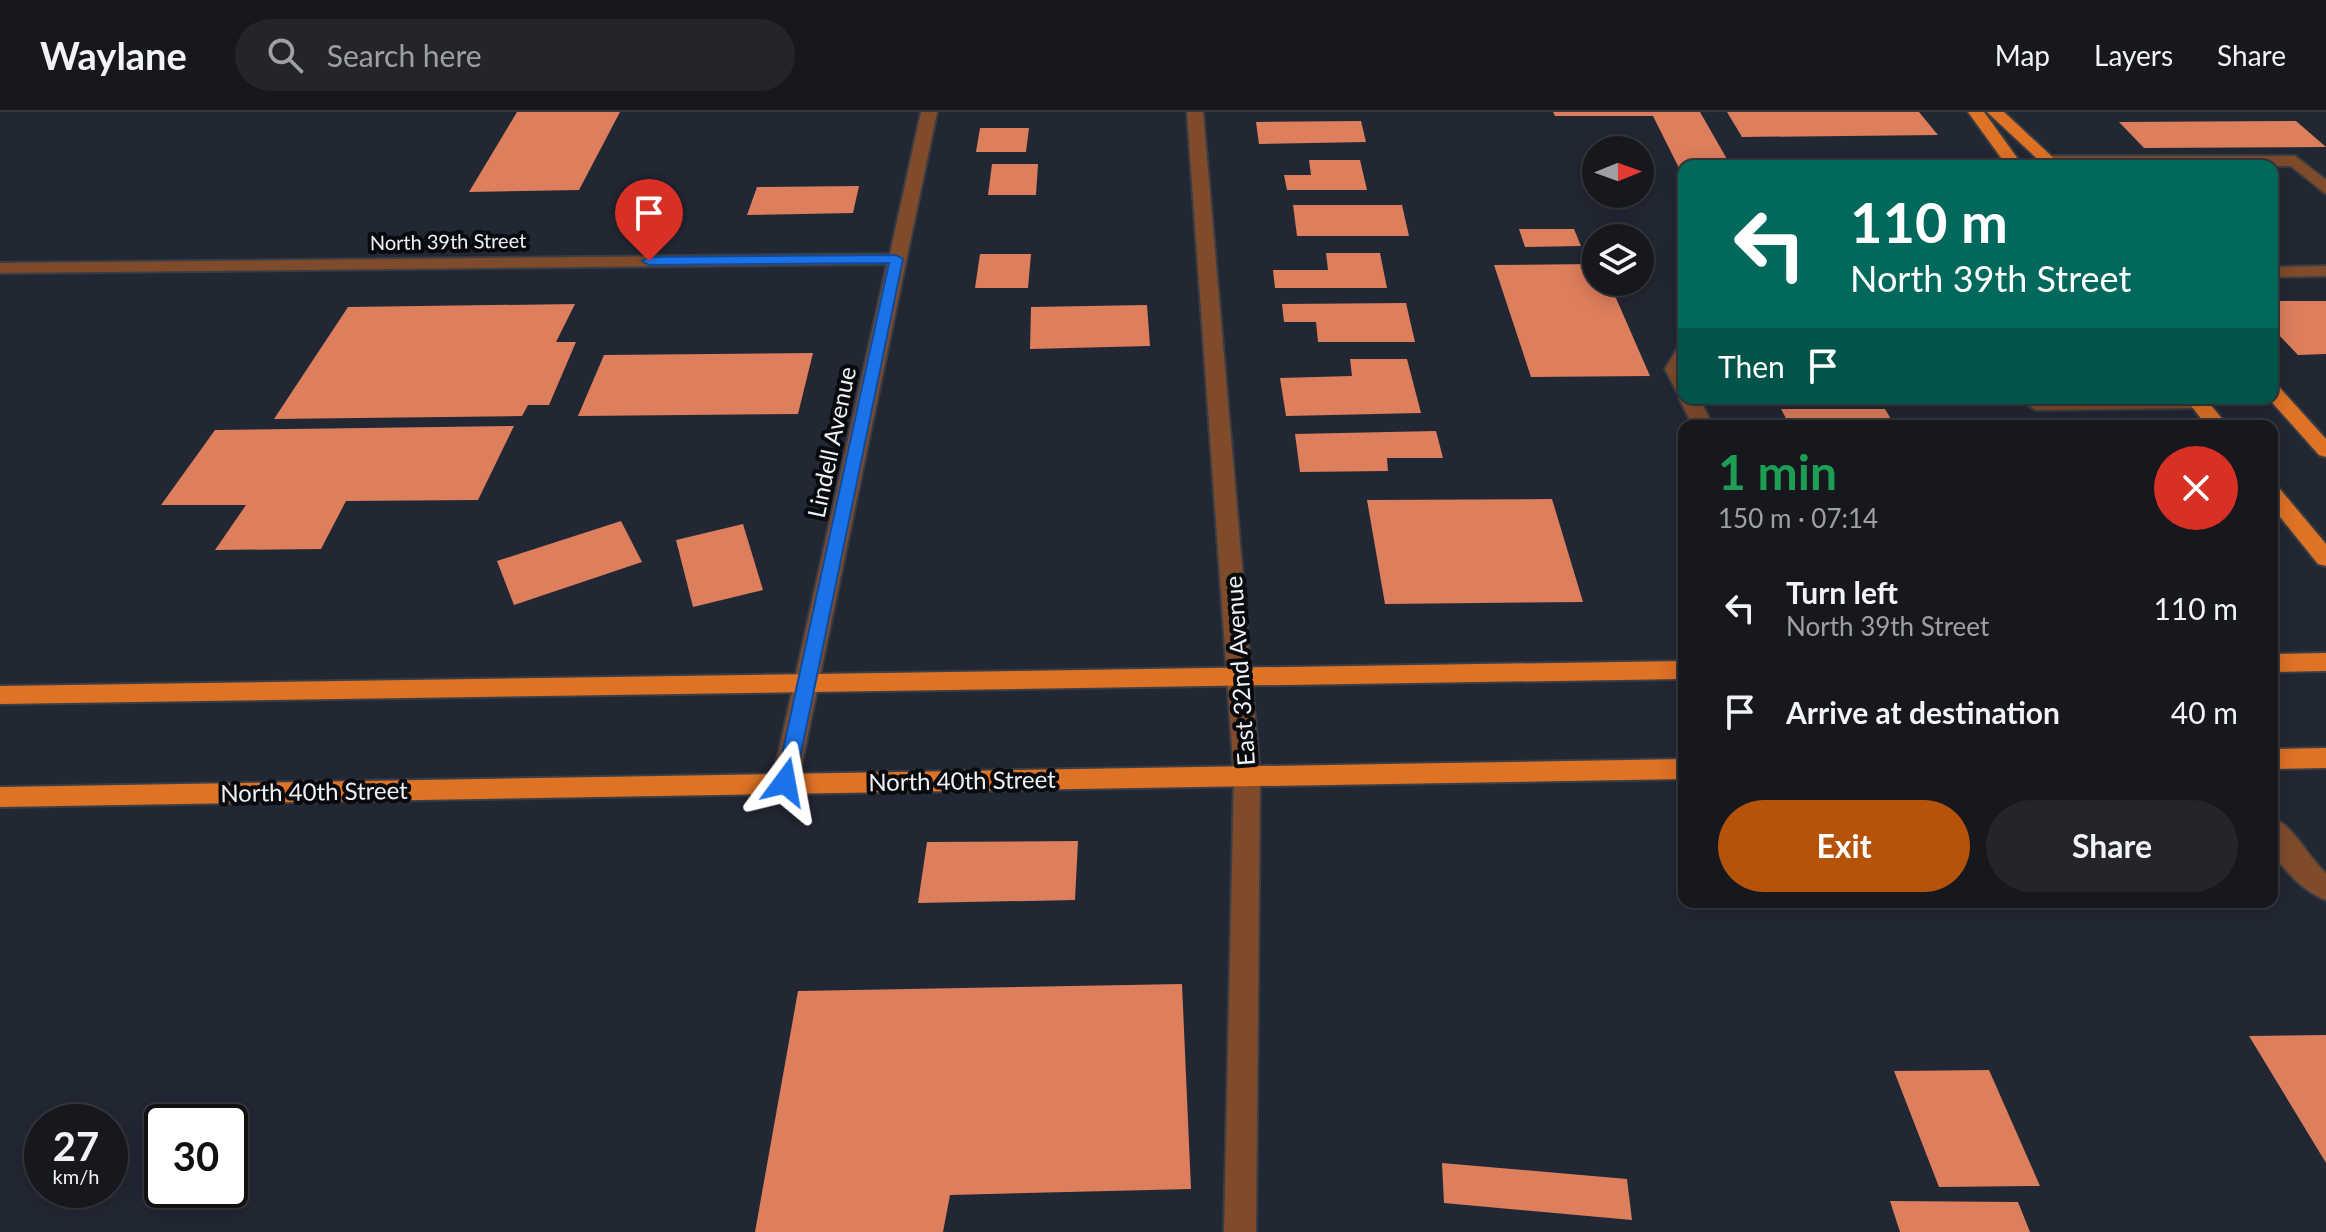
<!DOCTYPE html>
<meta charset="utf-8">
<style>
:root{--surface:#16181d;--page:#23252a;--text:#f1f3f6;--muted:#9ea0a4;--line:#35373b;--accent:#b45309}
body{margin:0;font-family:Lato,sans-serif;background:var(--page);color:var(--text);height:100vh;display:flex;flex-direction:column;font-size:30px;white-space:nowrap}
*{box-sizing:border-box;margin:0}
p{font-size:26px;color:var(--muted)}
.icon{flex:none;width:44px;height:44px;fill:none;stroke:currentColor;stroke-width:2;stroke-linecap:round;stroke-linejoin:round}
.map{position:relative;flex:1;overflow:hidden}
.drawer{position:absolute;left:1678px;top:308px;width:600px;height:488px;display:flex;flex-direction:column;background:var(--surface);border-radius:16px;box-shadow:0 4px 20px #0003,0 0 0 2px var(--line)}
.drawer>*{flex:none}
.top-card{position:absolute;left:1678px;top:48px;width:600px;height:244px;border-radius:16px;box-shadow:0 4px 20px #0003,0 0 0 2px var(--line);background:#00695c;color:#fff;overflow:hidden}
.needle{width:52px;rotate:89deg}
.controls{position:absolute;left:1582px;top:24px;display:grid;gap:16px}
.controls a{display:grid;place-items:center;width:72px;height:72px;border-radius:50%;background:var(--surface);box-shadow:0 4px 20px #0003,0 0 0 2px var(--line);font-size:40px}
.speed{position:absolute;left:24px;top:992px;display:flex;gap:16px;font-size:40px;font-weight:700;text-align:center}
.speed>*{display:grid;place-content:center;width:104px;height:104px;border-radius:50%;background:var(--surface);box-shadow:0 4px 20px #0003,0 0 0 2px var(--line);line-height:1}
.speed small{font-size:20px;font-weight:400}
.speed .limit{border:4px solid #111;border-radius:12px;background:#fff;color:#111}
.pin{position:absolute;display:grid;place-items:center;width:68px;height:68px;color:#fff;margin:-82px -34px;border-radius:50% 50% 50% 0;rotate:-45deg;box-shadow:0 0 8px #0007}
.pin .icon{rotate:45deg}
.me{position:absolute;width:88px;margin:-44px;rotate:13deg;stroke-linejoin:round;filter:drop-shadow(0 0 6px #0008)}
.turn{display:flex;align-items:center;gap:28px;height:168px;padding:0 40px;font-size:36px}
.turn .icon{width:104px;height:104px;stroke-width:2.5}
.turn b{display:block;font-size:56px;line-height:68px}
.then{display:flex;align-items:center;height:76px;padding:0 40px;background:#0003;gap:16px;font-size:30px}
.round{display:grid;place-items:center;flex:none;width:84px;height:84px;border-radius:42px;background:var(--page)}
.headline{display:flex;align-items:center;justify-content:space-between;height:136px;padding:0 40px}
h1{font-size:48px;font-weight:700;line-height:60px;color:#1e9e55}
.action{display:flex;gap:16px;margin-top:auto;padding:16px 40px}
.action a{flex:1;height:92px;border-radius:48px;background:var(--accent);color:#fff;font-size:32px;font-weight:700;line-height:92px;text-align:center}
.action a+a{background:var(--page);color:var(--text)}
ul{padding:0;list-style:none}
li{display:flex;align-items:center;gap:24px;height:104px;padding:0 40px}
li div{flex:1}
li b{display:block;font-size:30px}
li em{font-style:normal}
header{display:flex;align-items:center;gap:48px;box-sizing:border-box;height:112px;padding:0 40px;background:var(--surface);border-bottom:2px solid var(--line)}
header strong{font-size:38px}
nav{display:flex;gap:44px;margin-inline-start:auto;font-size:28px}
.search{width:560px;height:72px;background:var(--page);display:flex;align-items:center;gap:20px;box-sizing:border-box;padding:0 28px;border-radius:44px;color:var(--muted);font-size:30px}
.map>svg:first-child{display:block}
.built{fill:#222734;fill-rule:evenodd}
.building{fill:#dd7e5c}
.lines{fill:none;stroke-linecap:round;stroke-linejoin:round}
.lane-casing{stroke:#3a3d44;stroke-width:4}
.street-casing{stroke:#3a3d44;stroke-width:4}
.primary-casing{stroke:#3a3d44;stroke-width:4}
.lane{fill:#7f4b2b;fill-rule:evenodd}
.street{fill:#7f4b2b;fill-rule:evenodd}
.primary{fill:#de7225;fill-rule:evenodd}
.route{fill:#1a73e8;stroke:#114b97;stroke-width:2}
.labels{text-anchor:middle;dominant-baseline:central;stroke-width:8;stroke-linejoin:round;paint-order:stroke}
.far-street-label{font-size:20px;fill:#eff1f6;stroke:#080a0d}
.street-label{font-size:24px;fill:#eff1f6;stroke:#080a0d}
</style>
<header>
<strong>Waylane</strong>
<div class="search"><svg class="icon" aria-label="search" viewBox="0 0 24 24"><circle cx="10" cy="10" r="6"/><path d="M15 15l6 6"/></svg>Search here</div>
<nav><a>Map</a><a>Layers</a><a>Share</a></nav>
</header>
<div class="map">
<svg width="2326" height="1120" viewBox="0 0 2326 1120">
<rect width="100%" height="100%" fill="#1d2027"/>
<path class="built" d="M0,0H2326V1120H0ZM1596,38H1640V82H1596ZM1684,54H2272V286H1684ZM1596,126H1640V170H1596ZM1684,314H2272V790H1684ZM42,1010H110V1078H42ZM162,1010H230V1078H162Z"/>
<g class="building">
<polygon points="517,0 620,0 579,78 469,80"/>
<polygon points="1553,0 1700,0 1731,54 1684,54 1684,66 1653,4 1555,4"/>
<polygon points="1727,0 1919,0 1938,23 1742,25"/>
<polygon points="1361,9 1366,30 1259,32 1256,10"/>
<polygon points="2296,9 2326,35 2144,36 2119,10"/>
<polygon points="980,16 1029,16 1026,40 976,40"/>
<polygon points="1309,48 1360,48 1367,78 1287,78 1284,63 1311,63"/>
<polygon points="992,52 1038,52 1036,83 988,83"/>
<polygon points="859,74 853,101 747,103 757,75"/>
<polygon points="1293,93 1402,93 1409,124 1297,124"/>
<polygon points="1519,117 1574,117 1581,134 1525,135"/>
<polygon points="1326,141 1380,141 1387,176 1275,176 1273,158 1328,158"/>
<polygon points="980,142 1031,142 1028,176 975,176"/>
<polygon points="1596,152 1596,170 1609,170 1650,264 1531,265 1494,153"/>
<polygon points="2272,189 2326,189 2326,242 2298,243 2272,216"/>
<polygon points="1406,191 1415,230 1318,230 1316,210 1284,210 1282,192"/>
<polygon points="575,192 556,230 576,230 549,293 528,293 522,304 274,307 348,195"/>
<polygon points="1147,193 1150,234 1030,237 1031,195"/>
<polygon points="813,241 798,302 578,304 604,243"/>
<polygon points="1350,247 1407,247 1421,301 1286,304 1280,266 1352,264"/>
<polygon points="1781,297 1885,297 1895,314 1790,314"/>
<polygon points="514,314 478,388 346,389 321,437 215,438 246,393 161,393 215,318"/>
<polygon points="1436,319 1443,346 1387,346 1388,359 1300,360 1295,322"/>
<polygon points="1552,387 1583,490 1385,492 1367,388"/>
<polygon points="621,409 642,450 514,493 497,449"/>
<polygon points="743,412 763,478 693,495 676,428"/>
<polygon points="1078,729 1075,788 918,791 927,730"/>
<polygon points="1182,872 1191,1077 950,1083 943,1120 755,1120 798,879"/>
<polygon points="2326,923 2326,1051 2249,924"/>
<polygon points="1989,958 2040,1074 1939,1075 1894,959"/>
<polygon points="1442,1051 1627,1067 1632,1108 1444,1091"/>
<polygon points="1890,1089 2018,1090 2030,1120 1900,1120"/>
</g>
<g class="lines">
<defs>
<g id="lane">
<polygon points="2295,44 2326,68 2326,82 2291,54 2049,54 2041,49 2049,44"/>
<polygon points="2326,154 2326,164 2272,165 2272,155"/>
<polygon points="1684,235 1684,286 1699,286 1713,314 1693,314 1679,286 1683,282 1677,280 1665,257 1677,237"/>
<polygon points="2040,286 2205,286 2208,290 2198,296 2036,298 2026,292"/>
<path d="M2272,706C2293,712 2308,746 2326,761V788C2306,781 2282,758 2273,739C2270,730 2272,715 2272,706Z"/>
</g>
<g id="street">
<polygon points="921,0 937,0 798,670 794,677 785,680 776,677 772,670 887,152 0,161 0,151 890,142"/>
<polygon points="1187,0 1203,0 1260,664 1256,1120 1224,1120 1234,664"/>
</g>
<g id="primary">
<polygon points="1968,0 1984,0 2023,54 2007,54"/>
<polygon points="1987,0 2004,0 2062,54 2045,54"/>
<polygon points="2272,273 2279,275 2326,327 2326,345 2319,343 2268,286 2272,286"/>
<polygon points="2185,286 2205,286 2228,314 2207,314"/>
<polygon points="2272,374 2279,376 2326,432 2326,454 2318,452 2272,395"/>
<polygon points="2326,541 2326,559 2272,560 2272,542"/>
<polygon points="1684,549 1684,567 0,592 0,574"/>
<polygon points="2326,636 2326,656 2272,657 2272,637"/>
<polygon points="1684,647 1684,667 0,695 0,675"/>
</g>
</defs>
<use href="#lane" class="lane-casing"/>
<use href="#street" class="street-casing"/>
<use href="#primary" class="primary-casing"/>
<use href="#lane" class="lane"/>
<use href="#street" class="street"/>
<use href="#primary" class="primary"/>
</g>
<polygon class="route" points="896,143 903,147 795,670 785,678 776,670 889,151 649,153 642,149 649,145"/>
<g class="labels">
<g class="far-street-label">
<text transform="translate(448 129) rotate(-1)">North 39th Street</text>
</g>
<g class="street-label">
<text transform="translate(831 330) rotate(-78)">Lindell Avenue</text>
<text transform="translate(1239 559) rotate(-94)">East 32nd Avenue</text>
<text transform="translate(962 668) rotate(-1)">North 40th Street</text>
<text transform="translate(314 679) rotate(-1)">North 40th Street</text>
</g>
</g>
</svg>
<div class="controls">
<a><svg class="needle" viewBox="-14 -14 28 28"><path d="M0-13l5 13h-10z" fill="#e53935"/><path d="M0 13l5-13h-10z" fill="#9ea0a4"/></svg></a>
<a><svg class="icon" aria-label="layers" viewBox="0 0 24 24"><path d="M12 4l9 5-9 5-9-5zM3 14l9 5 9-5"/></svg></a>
</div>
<div class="speed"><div>27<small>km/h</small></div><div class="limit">30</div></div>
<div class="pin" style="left:649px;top:149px;background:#d93025"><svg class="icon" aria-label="arrive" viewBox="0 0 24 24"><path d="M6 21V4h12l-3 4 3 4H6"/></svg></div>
<svg class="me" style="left:785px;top:670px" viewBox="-20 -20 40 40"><path d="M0-17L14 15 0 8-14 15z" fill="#1a73e8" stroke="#fff" stroke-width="4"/></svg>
<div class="top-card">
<div class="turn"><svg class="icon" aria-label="left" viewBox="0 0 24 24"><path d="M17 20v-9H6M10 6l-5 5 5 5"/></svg><div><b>110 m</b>North 39th Street</div></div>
<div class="then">Then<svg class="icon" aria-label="arrive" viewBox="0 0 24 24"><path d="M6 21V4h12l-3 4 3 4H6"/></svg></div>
</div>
<section class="drawer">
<div class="headline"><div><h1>1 min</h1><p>150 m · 07:14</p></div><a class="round" style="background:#d93025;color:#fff"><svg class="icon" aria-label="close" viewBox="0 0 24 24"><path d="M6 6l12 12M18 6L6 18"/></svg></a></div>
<ul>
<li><svg class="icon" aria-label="left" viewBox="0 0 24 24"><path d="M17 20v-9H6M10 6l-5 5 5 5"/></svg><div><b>Turn left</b><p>North 39th Street</p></div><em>110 m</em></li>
<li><svg class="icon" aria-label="arrive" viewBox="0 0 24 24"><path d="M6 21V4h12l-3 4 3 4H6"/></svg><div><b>Arrive at destination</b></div><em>40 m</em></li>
</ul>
<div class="action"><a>Exit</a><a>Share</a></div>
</section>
</div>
